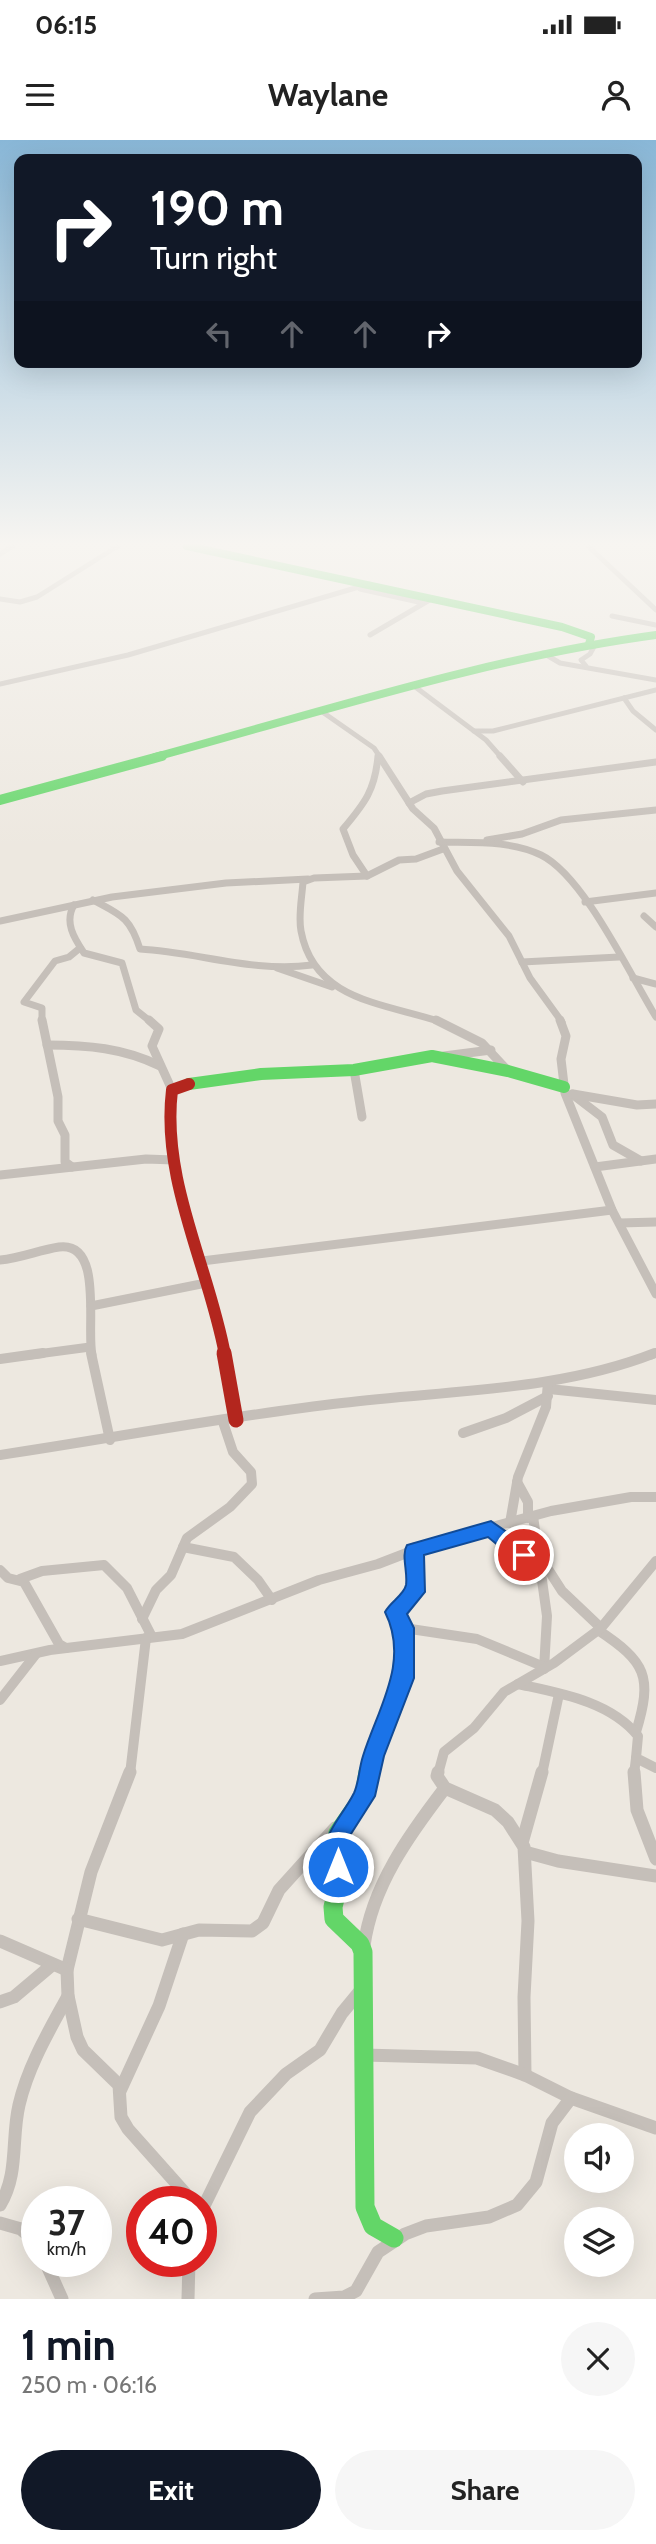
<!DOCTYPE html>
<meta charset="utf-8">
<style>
:root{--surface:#fff;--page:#f6f6f6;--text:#222;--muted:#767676;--accent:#111827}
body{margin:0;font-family:Cabin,sans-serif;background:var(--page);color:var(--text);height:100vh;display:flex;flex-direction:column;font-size:26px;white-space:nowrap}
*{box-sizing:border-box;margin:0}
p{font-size:23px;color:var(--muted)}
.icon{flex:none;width:38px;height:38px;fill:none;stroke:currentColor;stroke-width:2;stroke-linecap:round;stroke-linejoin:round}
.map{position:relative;height:2159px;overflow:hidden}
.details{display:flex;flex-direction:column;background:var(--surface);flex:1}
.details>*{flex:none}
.banner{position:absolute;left:14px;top:14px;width:628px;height:214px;border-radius:14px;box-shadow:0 7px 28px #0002;background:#111827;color:#fff;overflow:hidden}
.controls{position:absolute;left:564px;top:1983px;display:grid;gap:14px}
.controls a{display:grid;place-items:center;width:70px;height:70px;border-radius:50%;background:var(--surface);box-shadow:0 7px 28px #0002;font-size:35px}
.speed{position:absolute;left:21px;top:2046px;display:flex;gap:14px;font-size:35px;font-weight:700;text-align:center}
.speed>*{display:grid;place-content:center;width:91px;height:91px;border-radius:50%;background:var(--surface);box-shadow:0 7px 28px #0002;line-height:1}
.speed small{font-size:18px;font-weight:400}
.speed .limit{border:10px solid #d22;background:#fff;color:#111}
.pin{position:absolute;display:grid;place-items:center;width:60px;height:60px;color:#fff;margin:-30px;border:4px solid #fff;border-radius:50%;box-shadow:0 2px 7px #0007}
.me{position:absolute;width:77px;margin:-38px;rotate:0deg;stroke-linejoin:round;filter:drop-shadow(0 0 5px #0008)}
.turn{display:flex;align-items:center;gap:24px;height:147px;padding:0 21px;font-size:32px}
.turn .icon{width:91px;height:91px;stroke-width:2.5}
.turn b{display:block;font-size:49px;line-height:60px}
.lanes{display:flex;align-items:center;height:66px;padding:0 21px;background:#0003;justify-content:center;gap:35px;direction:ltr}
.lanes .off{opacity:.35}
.round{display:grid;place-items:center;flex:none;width:74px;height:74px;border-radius:37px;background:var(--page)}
.overview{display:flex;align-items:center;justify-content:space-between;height:119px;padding:0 21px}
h1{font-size:42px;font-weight:800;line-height:52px;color:var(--accent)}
.primary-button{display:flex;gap:14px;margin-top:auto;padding:14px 21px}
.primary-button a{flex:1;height:80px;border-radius:42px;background:var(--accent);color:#fff;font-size:28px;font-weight:800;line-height:80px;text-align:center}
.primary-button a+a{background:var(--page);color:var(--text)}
.status{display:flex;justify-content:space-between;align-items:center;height:49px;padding:0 35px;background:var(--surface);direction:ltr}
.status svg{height:19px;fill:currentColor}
header{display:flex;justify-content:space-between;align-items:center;height:91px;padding:0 21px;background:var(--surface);font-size:32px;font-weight:800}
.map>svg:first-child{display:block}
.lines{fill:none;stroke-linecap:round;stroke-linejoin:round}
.street-far4{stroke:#c5bfb9;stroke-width:5}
.street-far3{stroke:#c5bfb9;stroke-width:7}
.street-far2{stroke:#c5bfb9;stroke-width:9}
.street-far1{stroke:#c5bfb9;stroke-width:10}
.street{stroke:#c5bfb9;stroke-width:13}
.fast-far4{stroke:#63d668;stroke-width:8}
.fast-far3{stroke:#63d668;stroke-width:10}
.fast-far2{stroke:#63d668;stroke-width:12}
.fast-far1{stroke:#63d668;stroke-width:15}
.fast{stroke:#63d668;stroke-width:19}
.slow{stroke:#ff974d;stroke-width:15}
.jam-far1{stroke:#b3261e;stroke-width:12}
.jam{stroke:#b3261e;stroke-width:15}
.route{fill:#1a73e8;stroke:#114b97;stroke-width:2}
</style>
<div class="status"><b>06:15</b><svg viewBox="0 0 49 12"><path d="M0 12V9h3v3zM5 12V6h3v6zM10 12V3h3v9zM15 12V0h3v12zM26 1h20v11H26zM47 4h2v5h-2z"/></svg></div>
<header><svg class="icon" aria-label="menu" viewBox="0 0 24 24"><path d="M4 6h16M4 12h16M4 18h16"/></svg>Waylane<svg class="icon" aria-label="person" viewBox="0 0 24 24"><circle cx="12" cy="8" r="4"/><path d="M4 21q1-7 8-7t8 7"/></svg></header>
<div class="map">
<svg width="656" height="2159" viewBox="0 0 656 2159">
<rect width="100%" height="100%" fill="#ede8e0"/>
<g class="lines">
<g class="street-far4">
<polyline points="588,406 656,470"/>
<polyline points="0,414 13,406"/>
<polyline points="360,449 423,463"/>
<polyline points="0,459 20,462 37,457 118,406"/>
<polyline points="612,476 656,485"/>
<polyline points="370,495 433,458"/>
<polyline points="543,513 560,523 656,540"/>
<polyline points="586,526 581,520 590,514 596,503"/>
<polyline points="0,544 128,515 369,444"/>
<polyline points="414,546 486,600 501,617"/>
<polyline points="624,558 633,571 656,590"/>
<polyline points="321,571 374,608 380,617"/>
<polyline points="474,591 493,591 656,550"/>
</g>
<g class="street-far3">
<polyline points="379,616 413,669 434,688 457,731 509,796 530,838 562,882"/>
<polyline points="500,616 523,642"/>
<polyline points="409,663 426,654 442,651 656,622"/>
<polyline points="487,700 522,694 561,680 656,670"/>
<path d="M439,702C472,703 510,700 541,715C584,736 630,835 656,877"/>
<path d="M367,736L353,715L343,689C365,663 375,650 378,616"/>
<path d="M93,760C121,775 130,777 140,809C197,812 254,833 312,825"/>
<polyline points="585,762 656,753"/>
<path d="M74,765C64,782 74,798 84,813L122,823L136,870L151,882"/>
<polyline points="644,776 656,787"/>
<polyline points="0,781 112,757 226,743 308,739"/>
<polyline points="522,822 619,817"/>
<polyline points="277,828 332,847"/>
<polyline points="633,838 656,844"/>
<polyline points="42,882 42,868 24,862 55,821 69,817 80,808"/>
<path d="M441,882C384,863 314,861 301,791C298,776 302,757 303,742L314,738L367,736L399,720L416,719L443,709"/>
</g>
<g class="street-far2">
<polyline points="42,880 58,957 58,981 65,995 65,1022 72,1027"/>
<polyline points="149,880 159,889 152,906 172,950"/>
<polyline points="436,880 482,903 508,931"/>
<polyline points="560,880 566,896 561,919 565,953 612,1070 656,1154"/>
<path d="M47,905C87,905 124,908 160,926"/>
<polyline points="444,916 491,910"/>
<polyline points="354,930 362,977"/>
<polyline points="572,954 602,977 613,1005 641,1021"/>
<polyline points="573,954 637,965 656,964"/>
<polyline points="595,1027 656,1019"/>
<polyline points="0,1035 146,1019 174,1020"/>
<polyline points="620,1083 656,1082"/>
<path d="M0,1120C21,1118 39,1110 59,1107C104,1101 86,1188 92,1215"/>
<polyline points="202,1121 612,1070"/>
<polyline points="91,1166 206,1143"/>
<polyline points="30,1215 90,1207"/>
<polyline points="651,1215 656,1213"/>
</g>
<g class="street-far1">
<polyline points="91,1213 110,1300"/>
<polyline points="0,1219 43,1213"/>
<polyline points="549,1249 656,1260"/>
<polyline points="463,1293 506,1278 548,1256"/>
<path d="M0,1315C114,1298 227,1276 342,1263C446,1250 556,1252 655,1213"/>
<polyline points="517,1342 528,1362 528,1378"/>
<polyline points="533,1376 547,1476 544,1529"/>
<polyline points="510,1383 518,1337 546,1267 548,1242"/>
<polyline points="491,1388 537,1427"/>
<polyline points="183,1407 234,1417 258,1440 272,1460"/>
<polyline points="537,1412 562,1451 601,1488"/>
<polyline points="0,1430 8,1438 24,1442 59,1504 66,1508"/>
<polyline points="20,1439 42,1431 104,1425 127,1448 152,1497"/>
<polyline points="142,1479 156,1450 171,1435 187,1398 230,1367 252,1344 251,1332 233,1312 223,1282"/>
<polyline points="404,1488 477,1499 542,1526"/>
<path d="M598,1490C646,1522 653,1536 636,1592"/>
<polyline points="0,1521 50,1510 182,1494 319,1440 378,1424 430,1404 551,1371 631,1357 656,1357"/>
<path d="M518,1544C559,1553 610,1561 638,1596L636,1618L656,1628"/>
<polyline points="0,1560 36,1514"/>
<polyline points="130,1634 146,1498"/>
<polyline points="438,1634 444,1612 474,1588 504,1552 554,1523 601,1488 656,1421"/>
<polyline points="542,1634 559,1554"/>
<polyline points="634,1634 636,1618"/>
</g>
<g class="street">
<polyline points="130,1632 91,1732 67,1830 68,1856 77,1897 83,1910 119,1945 121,1977 128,1989 193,2062"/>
<polyline points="438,1632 437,1636 445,1648 495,1670 508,1682 524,1707 528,1781 524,1857 525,1935"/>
<polyline points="634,1632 637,1670 656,1719"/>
<polyline points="522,1703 542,1632"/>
<polyline points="525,1712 558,1721 656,1736"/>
<polyline points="78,1779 162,1800 199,1790 252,1791 263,1783 279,1750 335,1688"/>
<polyline points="0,1801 67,1830"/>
<path d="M364,1806C372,1746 409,1695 445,1648"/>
<polyline points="0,1862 14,1857 52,1825"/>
<polyline points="363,1915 477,1918 525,1935 571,1958 656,1988"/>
<polyline points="120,1951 159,1866 183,1794"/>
<path d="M0,2065C19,2034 11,1999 19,1965C28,1926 49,1891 68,1856"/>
<polyline points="201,2072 250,1972 286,1934 320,1910 342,1873 361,1850"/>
<polyline points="0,2083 21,2089 37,2103"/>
<polyline points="45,2121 62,2159"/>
<polyline points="188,2159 189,2121"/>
<polyline points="315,2159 344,2157 356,2151 378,2112 405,2094 426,2086 489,2077 517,2065 536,2042 552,1983 571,1958"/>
</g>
<g class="fast-far4">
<polyline points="187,406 562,487 591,497 589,504"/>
<path d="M155,617C321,572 486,518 656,495"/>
</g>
<polyline class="fast-far3" points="0,660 162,616"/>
<polyline class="fast-far2" points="189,944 261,934 354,930 432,916 508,931 564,947"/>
<polyline class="fast-far1" points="368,1634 403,1538 403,1516"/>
<polyline class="fast" points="368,1632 364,1656 338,1693 335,1705 340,1738 333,1767 334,1779 360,1804 363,1812 365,2067 373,2086 394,2098"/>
<polyline class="slow" points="403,1516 404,1488 395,1472 415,1452 417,1426 414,1410"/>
<path class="jam-far1" d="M189,944L172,950C161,1041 209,1127 225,1215"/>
<polyline class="jam" points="224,1213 236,1280"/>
</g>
<linearGradient id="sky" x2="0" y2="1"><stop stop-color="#89b7d7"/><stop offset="0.57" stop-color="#f7f5f1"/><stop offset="1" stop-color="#f7f5f1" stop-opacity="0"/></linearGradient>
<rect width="656" height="708" fill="url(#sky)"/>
<path class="route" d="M491,1381L531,1409L534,1415L531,1421H517L488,1397L424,1415L425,1452L407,1474L414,1488V1538L384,1616L375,1656L349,1697L350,1727L346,1735L338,1738L330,1735C314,1698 339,1683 354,1653C359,1642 359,1628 363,1616C378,1568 410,1522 385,1472C390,1462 404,1455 406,1445C408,1432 401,1415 407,1405Z"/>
</svg>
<div class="controls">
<a><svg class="icon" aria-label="sound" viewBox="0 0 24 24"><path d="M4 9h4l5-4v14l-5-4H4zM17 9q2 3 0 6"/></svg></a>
<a><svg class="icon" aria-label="layers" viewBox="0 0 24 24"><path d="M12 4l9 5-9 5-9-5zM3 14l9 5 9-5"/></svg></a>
</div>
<div class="speed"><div>37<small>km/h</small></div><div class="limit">40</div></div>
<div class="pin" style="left:524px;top:1415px;background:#d93025"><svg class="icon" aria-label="arrive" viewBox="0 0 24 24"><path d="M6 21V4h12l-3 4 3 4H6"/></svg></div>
<svg class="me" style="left:338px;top:1727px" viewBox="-20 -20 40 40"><circle r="17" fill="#1a73e8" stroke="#fff" stroke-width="3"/><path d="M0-11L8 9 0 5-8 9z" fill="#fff"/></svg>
<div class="banner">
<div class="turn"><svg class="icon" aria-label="right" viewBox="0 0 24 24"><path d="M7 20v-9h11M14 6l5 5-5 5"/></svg><div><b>190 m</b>Turn right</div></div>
<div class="lanes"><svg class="icon off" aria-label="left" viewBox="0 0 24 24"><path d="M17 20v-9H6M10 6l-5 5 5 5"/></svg><svg class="icon off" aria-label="ahead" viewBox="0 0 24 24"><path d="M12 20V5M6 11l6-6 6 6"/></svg><svg class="icon off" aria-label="ahead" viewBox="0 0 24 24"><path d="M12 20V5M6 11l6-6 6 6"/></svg><svg class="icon" aria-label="right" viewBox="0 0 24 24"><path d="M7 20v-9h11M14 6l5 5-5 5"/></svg></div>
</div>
</div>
<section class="details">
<div class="overview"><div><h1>1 min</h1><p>250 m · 06:16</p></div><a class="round"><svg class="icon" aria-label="close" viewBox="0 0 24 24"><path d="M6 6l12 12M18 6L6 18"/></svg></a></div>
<div class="primary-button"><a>Exit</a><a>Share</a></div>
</section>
